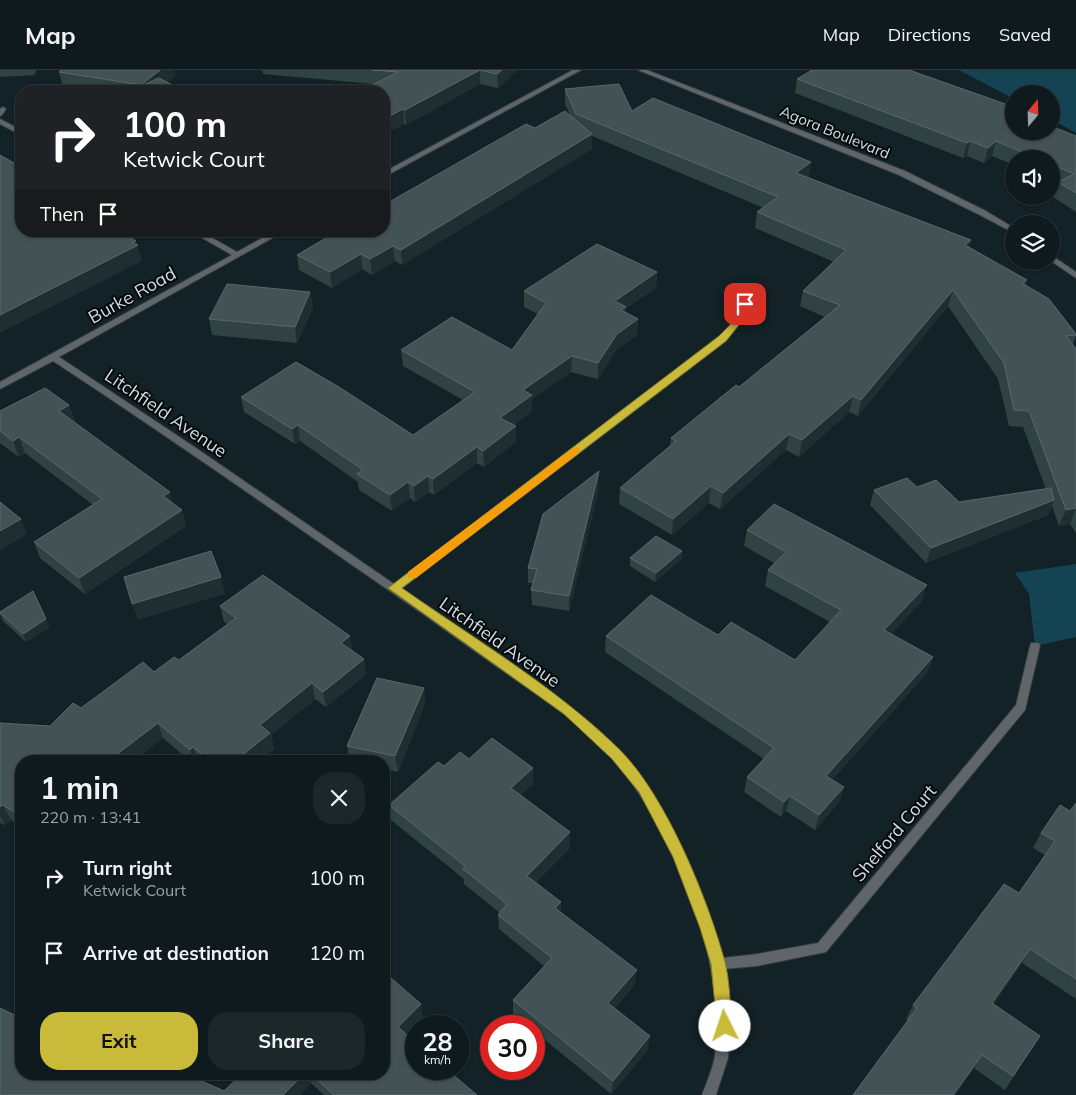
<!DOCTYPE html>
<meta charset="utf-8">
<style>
:root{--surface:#0e1a1d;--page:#1c272a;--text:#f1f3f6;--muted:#9ba1a4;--line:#2e383b;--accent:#caba3a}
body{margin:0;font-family:Mulish,sans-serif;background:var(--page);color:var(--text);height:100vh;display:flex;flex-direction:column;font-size:19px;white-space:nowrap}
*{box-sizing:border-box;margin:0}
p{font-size:16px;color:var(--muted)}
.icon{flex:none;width:28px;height:28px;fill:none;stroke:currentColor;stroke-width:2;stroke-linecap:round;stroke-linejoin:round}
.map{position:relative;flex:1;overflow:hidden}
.sheet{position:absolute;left:15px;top:685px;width:375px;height:325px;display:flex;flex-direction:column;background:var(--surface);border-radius:20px;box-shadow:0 1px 4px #0004,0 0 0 1px var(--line)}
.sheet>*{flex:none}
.banner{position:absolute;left:15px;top:15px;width:375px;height:152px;border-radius:20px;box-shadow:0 1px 4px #0004,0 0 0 1px var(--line);background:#202124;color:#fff;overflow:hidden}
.needle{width:32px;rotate:19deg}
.buttons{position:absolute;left:1005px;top:15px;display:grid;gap:10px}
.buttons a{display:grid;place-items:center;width:55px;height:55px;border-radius:50%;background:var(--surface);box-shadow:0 1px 4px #0004,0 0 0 1px var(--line);font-size:25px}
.speed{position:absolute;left:405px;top:945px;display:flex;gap:10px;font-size:25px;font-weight:700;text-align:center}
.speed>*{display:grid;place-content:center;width:65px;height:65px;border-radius:50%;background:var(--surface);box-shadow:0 1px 4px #0004,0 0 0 1px var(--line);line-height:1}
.speed small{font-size:12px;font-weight:400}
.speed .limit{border:8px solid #d22;background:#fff;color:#111}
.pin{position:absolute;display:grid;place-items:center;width:42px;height:42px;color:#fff;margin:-21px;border-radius:10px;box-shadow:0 2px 8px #0006}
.me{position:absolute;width:55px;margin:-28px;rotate:356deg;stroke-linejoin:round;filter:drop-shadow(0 0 4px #0008)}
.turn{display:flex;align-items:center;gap:18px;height:105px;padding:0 25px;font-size:22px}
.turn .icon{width:65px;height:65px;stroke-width:2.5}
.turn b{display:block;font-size:35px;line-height:42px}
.then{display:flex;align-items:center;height:48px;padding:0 25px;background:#0003;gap:10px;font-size:19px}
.round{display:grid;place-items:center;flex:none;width:52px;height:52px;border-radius:20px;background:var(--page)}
.headline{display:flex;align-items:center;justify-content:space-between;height:85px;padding:0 25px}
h1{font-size:30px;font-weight:700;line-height:38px}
.primary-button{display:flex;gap:10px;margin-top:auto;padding:10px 25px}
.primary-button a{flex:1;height:58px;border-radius:20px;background:var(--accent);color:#111;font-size:20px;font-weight:700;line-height:58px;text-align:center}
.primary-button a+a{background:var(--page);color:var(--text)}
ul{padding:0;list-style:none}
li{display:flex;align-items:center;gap:15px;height:75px;padding:0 25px}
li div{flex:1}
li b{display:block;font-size:19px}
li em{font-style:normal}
header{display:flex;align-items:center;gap:30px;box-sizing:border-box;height:70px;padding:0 25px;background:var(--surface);border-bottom:1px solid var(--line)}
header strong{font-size:24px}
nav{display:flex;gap:28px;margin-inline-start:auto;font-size:18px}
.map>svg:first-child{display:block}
.green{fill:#144454}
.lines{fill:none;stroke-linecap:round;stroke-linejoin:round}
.street-casing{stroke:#2e3c41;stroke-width:2}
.street{fill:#60656a;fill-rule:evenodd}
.wall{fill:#314243}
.shaded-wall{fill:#1e2e31}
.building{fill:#435254;stroke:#5a686a}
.route{fill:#caba3a;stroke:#837926}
.slow{fill:#f59e0b}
.labels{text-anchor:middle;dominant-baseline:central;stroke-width:4;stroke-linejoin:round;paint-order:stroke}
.far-street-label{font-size:15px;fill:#d4dde1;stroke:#050a0c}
.street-label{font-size:18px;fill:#d4dde1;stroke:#050a0c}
</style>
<header>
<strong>Map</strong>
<nav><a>Map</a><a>Directions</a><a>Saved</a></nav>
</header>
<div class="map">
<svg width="1076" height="1025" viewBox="0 0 1076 1025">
<rect width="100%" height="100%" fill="#132227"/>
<g class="green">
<polygon points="959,0 1076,0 1076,63 1051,49 1051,24 1014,24 1014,29"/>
<polygon points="1076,494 1076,567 1035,576 1029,524 1015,503"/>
</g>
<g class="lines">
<defs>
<g id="street">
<polygon points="573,0 581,0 384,107 384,102"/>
<polygon points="638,0 647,0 905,101 986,141 1014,158 1014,163 980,145 899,105"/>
<polygon points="3,37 6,39 2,45 0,46 0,39"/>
<polygon points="0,49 21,60 21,65 0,54"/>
<path d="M190,161H200L237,182L275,161H285L59,287L199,380L394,514L720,267L730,255L742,232H748L749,234L738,256L726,271L401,519C439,546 478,572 516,599C552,624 591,649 620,682C671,739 702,815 722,888L757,884L818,873L1016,635L1030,576L1031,573H1039L1040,576L1025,640L826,882L757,896L724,899L731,944L728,988L716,1025H702C707,1012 713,998 715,985C727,890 674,759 612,688C584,656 548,632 513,608C483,587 453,566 423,544C300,459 178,373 53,291L0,319V312L232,185Z"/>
<polygon points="1051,185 1076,202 1076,208 1051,191"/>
</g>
</defs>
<use href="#street" class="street-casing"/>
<use href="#street" class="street"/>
</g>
<g class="wall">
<polygon points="0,0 36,0 35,5 0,7"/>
<polygon points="61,0 174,0 175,6 167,12 184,21 90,21 63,17 59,2"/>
<polygon points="262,0 518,0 498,18 480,14 406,55 404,54 384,64 384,21 374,14 263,4"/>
<polygon points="797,9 1054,51 1052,57 1076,66 1076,142 1053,127 1057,114 1051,112 1051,89 1014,89 1014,95 992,86 984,93 967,86 963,88 795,23"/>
<polygon points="565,19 632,41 809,108 808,108 971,170 969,177 1027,210 1025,215 1076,264 1073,275 1076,279 1076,463 1070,454 1059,456 1052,436 1048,445 926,493 870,435 874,420 917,417 959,432 1046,419 1023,357 1009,356 998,309 948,236 858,346 849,342 799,387 786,380 720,439 709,433 672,465 619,434 620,418 670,376 671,368 739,317 825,247 800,236 803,221 834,192 755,158 757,142 764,138 592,66 592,79 402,195 395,191 372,205 362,199 332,218 299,200 297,185 535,58 570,45 565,34"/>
<polygon points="657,202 656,218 626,238 626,243 638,249 637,265 616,280 598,309 571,302 532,329 532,341 513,355 516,372 484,397 477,393 434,425 429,422 415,432 410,428 392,441 359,420 358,412 300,371 295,374 244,342 241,327 413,365 463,330 403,296 401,280 512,280 538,244 524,237 524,221"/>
<polygon points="310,222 313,238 297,273 212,265 209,249"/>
<polygon points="69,335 75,351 74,352 173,434 182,440 186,456 85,524 40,488 34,472 93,435 25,383 19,387 0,373 0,341"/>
<polygon points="599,401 599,417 569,541 532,535 531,520 533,513 528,513 528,498"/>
<polygon points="747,460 922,531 891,564 933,587 927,603 832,710 844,717 839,732 815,760 786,741 781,747 744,722 747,707 764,689 605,582 606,566 718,565 795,590 830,552 765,516 768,500 774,493 744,476"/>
<polygon points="682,481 681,489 655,512 630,496 630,488"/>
<polygon points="220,536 352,580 364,589 366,604 326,637 315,629 271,665 274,679 258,691 190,691 163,668 21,691 21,756 11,750 5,755 0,753 0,653 50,656 81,638 179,590 228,554 224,552"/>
<polygon points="0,542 50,557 26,572 3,551 0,544"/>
<polygon points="424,618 425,634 398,702 384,699 384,691 350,691 347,676"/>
<polygon points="469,689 533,698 533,714 520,725 570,762 570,778 536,812 561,832 561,842 635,914 615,938 648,980 611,1024 534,961 534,956 528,956 513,944 513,930 544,896 499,859 498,845 500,843 464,814 464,809 391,750 389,735 444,696"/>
<polygon points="1076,733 1076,929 1022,893 994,934 1040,966 1005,1020 974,998 955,1025 853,1025 908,951 906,949 913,935 1019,823 1045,785 1033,778 1041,763 1070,741"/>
<polygon points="384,902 423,948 407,964 477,1025 324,1025 311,1013 300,1025 0,1025 21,948 224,1021 245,1004 384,1004"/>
</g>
<g class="shaded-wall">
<polygon points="160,0 174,0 175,6 155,21 143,21 141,15"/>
<polygon points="480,0 480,14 406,55 405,40"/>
<polygon points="502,0 518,0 498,18 497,4"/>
<polygon points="403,39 404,54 384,64 384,49"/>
<polygon points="592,64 592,79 402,195 401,180"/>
<polygon points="970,71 967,86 963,88 967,73"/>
<polygon points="996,71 992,86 984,93 988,78"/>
<polygon points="811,92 809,108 794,119 796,103"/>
<polygon points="971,170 966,186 965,175"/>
<polygon points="136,171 142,191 0,263 0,245"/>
<polygon points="393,176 395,191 372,205 370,189"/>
<polygon points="361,184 362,199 332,218 330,202"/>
<polygon points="657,202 656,218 626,238 625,252 615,231"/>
<polygon points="953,220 948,236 858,346 861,330"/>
<polygon points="310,222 313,238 297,273 295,257"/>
<polygon points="638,249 637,265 616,280 598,309 598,293 617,264"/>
<polygon points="572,286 571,302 532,329 532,341 501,363 500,348 523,320"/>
<polygon points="853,326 849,342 799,387 802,370"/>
<polygon points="69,335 75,351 64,357 59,341"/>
<polygon points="298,355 300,371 295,374 292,359"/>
<polygon points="516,356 516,372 484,397 483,381"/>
<polygon points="789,364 786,380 720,439 723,423"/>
<polygon points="19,367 25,383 19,387 13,371"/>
<polygon points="477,377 477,393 434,425 433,409"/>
<polygon points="599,401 599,417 569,541 569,526"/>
<polygon points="428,406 429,422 415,432 414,416"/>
<polygon points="408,412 410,428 392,441 390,425"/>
<polygon points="711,416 709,433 672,465 673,449"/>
<polygon points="170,422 174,438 163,426"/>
<polygon points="1054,430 1048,445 926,493 931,478"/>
<polygon points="1076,438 1070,454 1059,456 1066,440"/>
<polygon points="182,440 186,456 85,524 79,508"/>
<polygon points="21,449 27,464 0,481 0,461"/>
<polygon points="682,481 681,489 655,512 656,503"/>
<polygon points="221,507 225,524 138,550 132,534"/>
<polygon points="927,515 922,531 880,577 884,560"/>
<polygon points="46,549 50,557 26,572 23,564"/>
<polygon points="350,566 353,582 341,573"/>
<polygon points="933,587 927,603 822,721 826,706"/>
<polygon points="364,589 366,604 326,637 323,622"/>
<polygon points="312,613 315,629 271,665 274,679 258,691 235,691 260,655"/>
<polygon points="424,618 425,634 398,702 395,686"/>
<polygon points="158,653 163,668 134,691 108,691"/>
<polygon points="193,677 198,691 194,691 190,680"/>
<polygon points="533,698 533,714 511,734 511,718"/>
<polygon points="844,717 839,732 815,760 819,745"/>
<polygon points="790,726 786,741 781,747 784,732"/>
<polygon points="3,735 11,750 5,755 0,746 0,737"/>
<polygon points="570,762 570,778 527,821 527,806"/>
<polygon points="561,832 561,847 555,838"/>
<polygon points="1030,879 1022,893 985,947 992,933"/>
<polygon points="637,900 635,914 607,947 608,933"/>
<polygon points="421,934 423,948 401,971 398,957"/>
<polygon points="650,966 648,980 611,1024 613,1011"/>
<polygon points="982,985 974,998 955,1025 953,1025"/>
<polygon points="304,1004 308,1004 311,1013 300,1025 283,1025"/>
</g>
<g class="building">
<polygon points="61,0 160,0 141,15 59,2"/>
<polygon points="372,0 502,0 497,4 480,0 405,40 403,39 384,49 384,21 360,21 398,2"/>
<polygon points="812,0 909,0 1014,37 1014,61 1051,61 1051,56 1076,66 1076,123 1058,112 1074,104 1051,94 1051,89 1038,89 996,71 988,78 970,71 967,73 797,9"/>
<polygon points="159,8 184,21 129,21"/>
<polygon points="619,14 632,41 653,28 811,92 796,103 971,170 965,175 1027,210 1022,213 1049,229 1076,264 1076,265 1066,266 1076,279 1076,438 1066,440 1029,341 1014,340 1004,293 953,220 861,330 853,326 802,370 789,364 723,423 711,416 673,449 620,418 676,371 671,368 736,315 739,317 840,235 803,221 846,180 757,142 778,127 576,44 565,19"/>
<polygon points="565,41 592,64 401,180 393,176 370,189 361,184 330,202 297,185 338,161 384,161 384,135 526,54 535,58"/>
<polygon points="0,85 21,97 21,161 120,161 136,171 132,172 138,175 0,245"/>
<polygon points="597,174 657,202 615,231 626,237 621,240 638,249 617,264 598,293 572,286 523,320 532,325 500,348 516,356 483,381 477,377 433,409 428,406 414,416 408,412 390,425 357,404 363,400 298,355 292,359 241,327 296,292 339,317 413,365 475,322 401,280 452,247 512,280 546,233 524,221"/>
<polygon points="227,214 310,222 295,257 209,249"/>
<polygon points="45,318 69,335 59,341 170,422 163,426 182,440 79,508 34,472 102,429 19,367 13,371 0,361 0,341"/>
<polygon points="599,401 569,526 531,520 537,499 528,498 543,444"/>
<polygon points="907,408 917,417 936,410 959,432 1051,418 1054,430 931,478 874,420"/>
<polygon points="0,432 21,449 0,461"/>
<polygon points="774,434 927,515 884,560 933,587 826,706 844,717 819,745 790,726 784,732 747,707 774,678 606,566 651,525 718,565 731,552 795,590 841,540 768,500 786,482 747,460"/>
<polygon points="656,466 682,481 656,503 630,488"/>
<polygon points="211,481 221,507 132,534 124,507"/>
<polygon points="263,505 350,566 341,573 364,589 323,622 312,613 260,655 270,663 235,691 210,691 193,677 190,680 158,653 108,691 21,691 21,746 3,735 0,737 0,653 50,656 73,633 81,638 143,592 154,602 174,587 179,590 236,548 220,536"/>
<polygon points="33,521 46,549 23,564 0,543 0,542"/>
<polygon points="377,608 424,618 395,686 347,676"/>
<polygon points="492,668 533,698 511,718 570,762 527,806 561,832 555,838 637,900 608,933 650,966 613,1011 513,930 552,888 498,845 507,834 463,799 465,796 389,735 438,692 444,696 460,682 469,689"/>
<polygon points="1076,733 1076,909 1030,879 992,933 1040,966 1013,1006 982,985 953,1025 853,1025 917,938 913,935 1004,814 1019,823 1055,771 1041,763 1060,735 1070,741"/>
<polygon points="384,902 421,934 398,957 416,973 416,999 446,999 477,1025 334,1025 311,1004 384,1004"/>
<polygon points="0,938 21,948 21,947 21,1004 186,1004 224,1021 241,1005 242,1007 245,1004 304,1004 283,1025 0,1025"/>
</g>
<path class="route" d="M741,232L749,234L738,256L726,271L402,518C476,570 556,617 620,680C666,726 708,829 725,892C730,912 730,935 732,956L730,961L725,963L720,961L717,956L711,894L700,858L673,787L639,722L612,689L564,644L388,518L719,266L730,255Z"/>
<polygon class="slow" points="575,377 579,378 579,383 416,508 408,508 408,502"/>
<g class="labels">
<g class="far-street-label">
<text transform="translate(835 62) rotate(22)">Agora Boulevard</text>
</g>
<g class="street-label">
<text transform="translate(132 225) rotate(-29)">Burke Road</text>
<text transform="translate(166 343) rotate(34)">Litchfield Avenue</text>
<text transform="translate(500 572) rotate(35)">Litchfield Avenue</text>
<text transform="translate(894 763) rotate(-50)">Shelford Court</text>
</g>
</g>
</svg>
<div class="buttons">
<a><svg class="needle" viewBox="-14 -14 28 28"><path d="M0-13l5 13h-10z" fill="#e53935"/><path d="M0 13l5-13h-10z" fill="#9ba1a4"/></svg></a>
<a><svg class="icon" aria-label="sound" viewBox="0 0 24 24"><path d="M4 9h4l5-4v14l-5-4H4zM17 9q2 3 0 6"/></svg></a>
<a><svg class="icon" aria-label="layers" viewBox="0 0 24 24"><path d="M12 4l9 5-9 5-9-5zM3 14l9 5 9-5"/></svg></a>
</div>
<div class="speed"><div>28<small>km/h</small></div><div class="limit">30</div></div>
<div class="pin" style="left:745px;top:234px;background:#d93025"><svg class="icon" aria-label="arrive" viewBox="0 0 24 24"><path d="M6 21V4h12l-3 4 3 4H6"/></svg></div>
<svg class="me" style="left:725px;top:956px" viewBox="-20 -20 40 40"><circle r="19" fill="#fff"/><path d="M0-13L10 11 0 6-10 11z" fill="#caba3a"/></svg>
<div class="banner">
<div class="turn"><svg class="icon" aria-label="right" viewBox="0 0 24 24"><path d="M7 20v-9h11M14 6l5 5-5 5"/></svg><div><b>100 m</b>Ketwick Court</div></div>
<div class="then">Then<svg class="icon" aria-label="arrive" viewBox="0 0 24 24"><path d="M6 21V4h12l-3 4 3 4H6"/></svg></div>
</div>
<section class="sheet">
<div class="headline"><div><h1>1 min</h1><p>220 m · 13:41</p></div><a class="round"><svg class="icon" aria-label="close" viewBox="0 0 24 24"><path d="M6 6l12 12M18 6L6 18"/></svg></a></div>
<ul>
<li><svg class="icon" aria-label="right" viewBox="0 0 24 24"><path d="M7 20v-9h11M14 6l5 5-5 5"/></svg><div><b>Turn right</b><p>Ketwick Court</p></div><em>100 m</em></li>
<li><svg class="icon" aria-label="arrive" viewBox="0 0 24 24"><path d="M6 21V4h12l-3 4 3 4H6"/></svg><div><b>Arrive at destination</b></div><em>120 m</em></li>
</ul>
<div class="primary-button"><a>Exit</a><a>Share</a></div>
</section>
</div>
